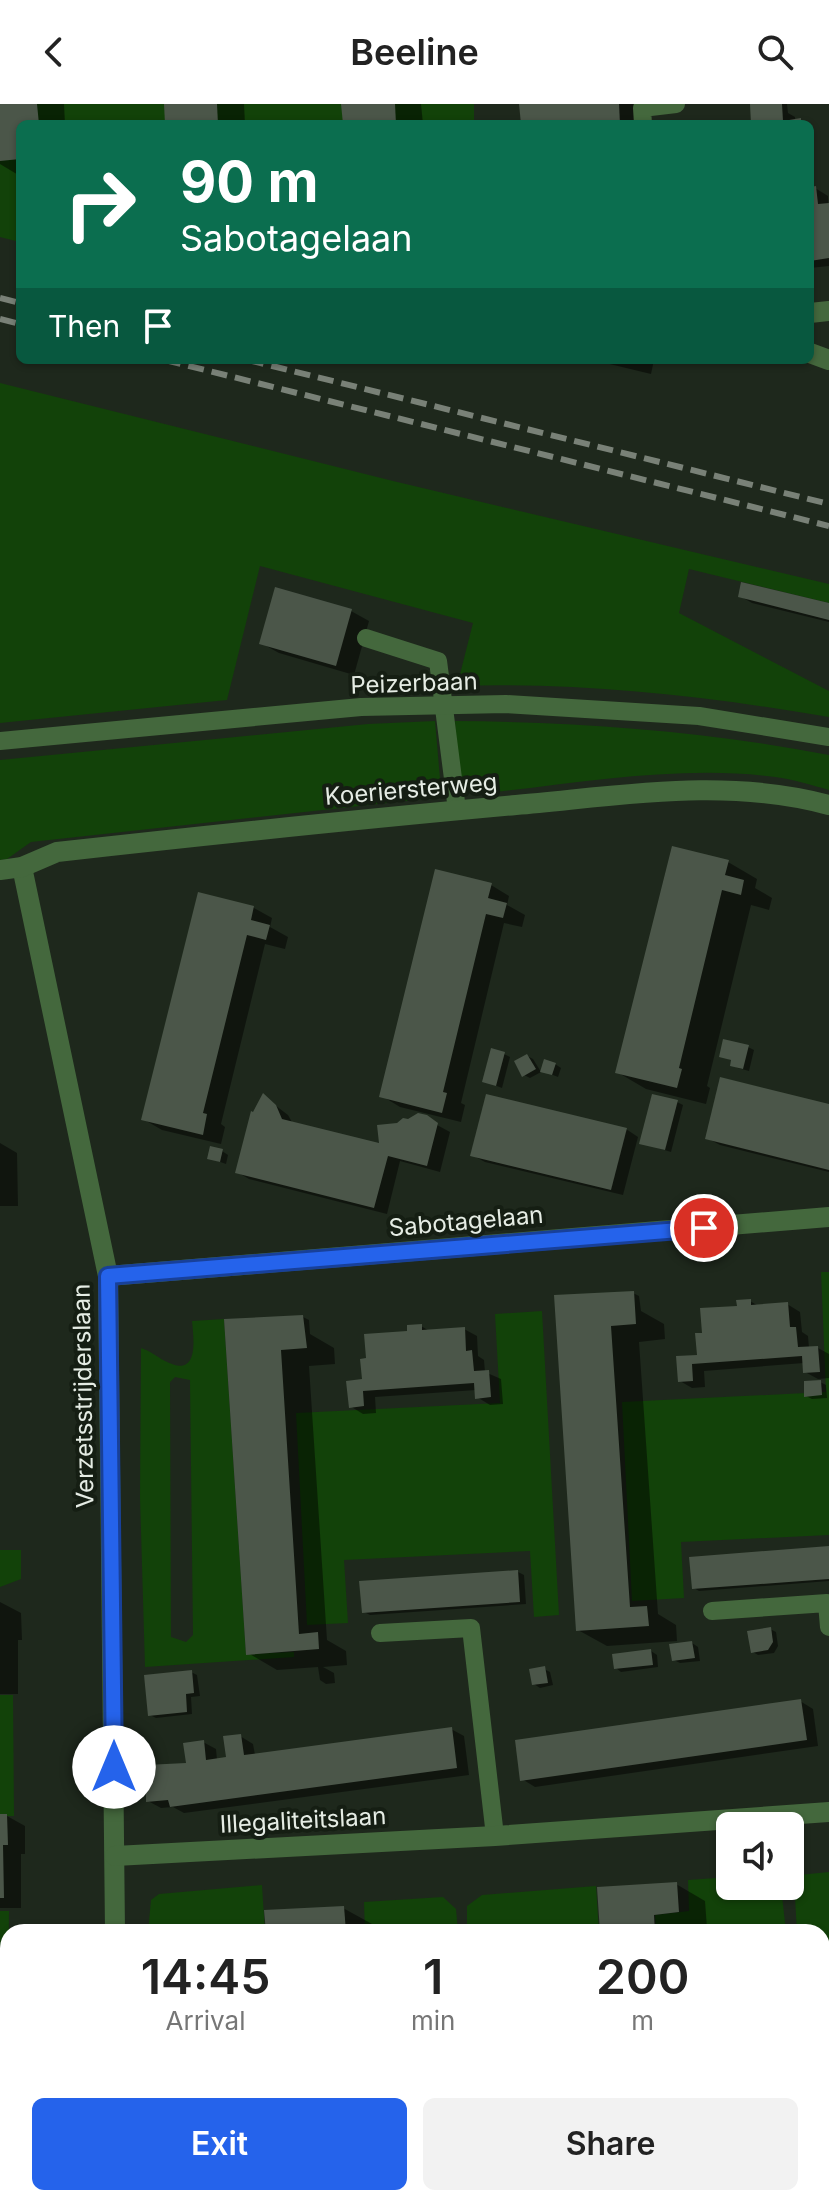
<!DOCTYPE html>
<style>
:root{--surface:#fff;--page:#f2f2f2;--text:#222;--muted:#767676;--accent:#2563eb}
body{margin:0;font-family:Inter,sans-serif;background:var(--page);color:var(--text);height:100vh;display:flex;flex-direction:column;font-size:30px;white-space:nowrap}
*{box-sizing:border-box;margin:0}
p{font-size:26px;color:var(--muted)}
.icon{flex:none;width:44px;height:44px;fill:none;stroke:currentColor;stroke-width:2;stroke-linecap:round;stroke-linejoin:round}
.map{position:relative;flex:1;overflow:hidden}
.details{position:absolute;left:0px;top:1820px;width:830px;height:282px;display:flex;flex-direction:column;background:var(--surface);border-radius:24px 24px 0 0;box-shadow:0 2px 6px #0004}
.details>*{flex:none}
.banner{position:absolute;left:16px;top:16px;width:798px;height:244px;border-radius:12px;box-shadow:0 2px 6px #0004;background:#0b6e4f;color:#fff;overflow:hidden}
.fabs{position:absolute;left:716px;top:1708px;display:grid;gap:16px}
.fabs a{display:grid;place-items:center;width:88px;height:88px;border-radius:12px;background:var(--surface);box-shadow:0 2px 6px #0004;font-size:40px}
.pin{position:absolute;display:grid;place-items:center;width:68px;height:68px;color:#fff;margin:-34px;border:4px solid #fff;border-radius:50%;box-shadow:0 2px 8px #0007}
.me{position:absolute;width:88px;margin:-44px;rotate:0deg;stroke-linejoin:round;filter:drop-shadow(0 0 6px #0008)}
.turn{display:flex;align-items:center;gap:28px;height:168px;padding:0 32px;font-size:36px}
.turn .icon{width:104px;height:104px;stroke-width:2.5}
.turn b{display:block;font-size:56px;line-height:68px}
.then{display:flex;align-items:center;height:76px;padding:0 32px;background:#0003;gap:16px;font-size:30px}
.eta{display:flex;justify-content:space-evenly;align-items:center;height:136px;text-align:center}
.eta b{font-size:48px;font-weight:600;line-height:56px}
.action{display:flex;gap:16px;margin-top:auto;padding:16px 32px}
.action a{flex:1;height:92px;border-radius:12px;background:var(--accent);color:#fff;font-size:32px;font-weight:600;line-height:92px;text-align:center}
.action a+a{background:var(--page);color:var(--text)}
header{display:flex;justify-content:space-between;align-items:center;height:104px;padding:0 32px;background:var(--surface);font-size:36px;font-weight:600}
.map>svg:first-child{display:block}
.green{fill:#124209;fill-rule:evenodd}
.shadow{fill:#0007}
.building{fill:#4b5649}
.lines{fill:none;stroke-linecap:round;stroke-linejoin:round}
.service{stroke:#44683d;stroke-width:18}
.minor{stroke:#44683d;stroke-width:20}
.rail{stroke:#798177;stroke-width:6;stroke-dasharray:16 8;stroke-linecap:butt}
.route-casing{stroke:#184099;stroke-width:20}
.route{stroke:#2563eb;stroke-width:14}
.labels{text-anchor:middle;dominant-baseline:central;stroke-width:8;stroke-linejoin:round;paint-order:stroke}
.street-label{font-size:24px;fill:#e5ece4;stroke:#151e13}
</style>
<header><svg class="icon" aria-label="back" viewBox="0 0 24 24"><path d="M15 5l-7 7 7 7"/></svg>Beeline<svg class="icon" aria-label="search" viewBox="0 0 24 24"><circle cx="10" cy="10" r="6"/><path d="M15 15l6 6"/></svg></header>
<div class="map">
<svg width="829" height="2101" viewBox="0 0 829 2101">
<rect width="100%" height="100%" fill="#1e281c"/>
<g class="green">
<polygon points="0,0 474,0 474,20 20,20 20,138 0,133"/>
<path d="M0,279L393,377L829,480V499L689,465L679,509L829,587V613C706,592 582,578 457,582L473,519L260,462L227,596L0,619Z"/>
<polygon points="435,617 441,686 433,694 31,738 7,755 0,756 0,656 368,620"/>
<path d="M455,617C581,618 705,627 829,651V686C811,681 793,675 775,673C680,660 573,680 478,690C452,679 457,642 455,617Z"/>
<polygon points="821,1168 829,1168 829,1431 681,1438 684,1494 632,1497 622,1298 826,1288"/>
<polygon points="542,1207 559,1511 534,1513 530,1447 344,1456 348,1519 307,1521 296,1309 500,1299 495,1210"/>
<path d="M224,1215L246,1550L294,1548V1553L145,1563L140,1393L141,1244C150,1247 156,1252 165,1257C199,1275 194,1237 192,1217ZM175,1273L190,1276L193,1531L186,1538L171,1533L170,1278Z"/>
<polygon points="0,1446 21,1446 21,1475 0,1483"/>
<polygon points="0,1591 13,1591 14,1712 0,1712"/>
<polygon points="829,1768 829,2101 817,2101 817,2094 822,2094 822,1828 797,1828 794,1776 799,1771"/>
<polygon points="730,1773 730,1782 781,1782 786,1828 656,1828 655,1811 689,1807 688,1776"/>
<polygon points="262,1781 265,1828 148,1828 151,1796 159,1790"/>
<polygon points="596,1782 599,1828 467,1828 467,1802 482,1791"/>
<polygon points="443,1793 456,1805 458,1828 365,1828 364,1798"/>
<polygon points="0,1807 9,1807 8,1928 0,1928"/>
<polygon points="0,2024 8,2024 8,2094 13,2094 13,2101 0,2101"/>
<polygon points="152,2094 286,2094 286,2101 153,2101"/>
<polygon points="342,2094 478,2094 479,2101 342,2101"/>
<polygon points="488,2094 617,2094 618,2101 488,2101"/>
<polygon points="690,2094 802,2094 802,2101 691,2101"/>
</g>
<g class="shadow">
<polygon points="0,0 64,0 65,20 20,20 20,72 0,60"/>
<polygon points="166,0 244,0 245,20 167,20"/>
<polygon points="343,0 421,0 423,20 345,20"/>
<polygon points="521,0 646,0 647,20 523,20"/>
<polygon points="751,0 787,0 788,9 795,13 795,17 806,20 753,20"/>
<polygon points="815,84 828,92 829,162 810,164 810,85"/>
<polygon points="593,256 654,256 651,270"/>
<polygon points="740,492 829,502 829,518 752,499"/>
<polygon points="351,507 369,517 354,571 279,549 261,539"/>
<polygon points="728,758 757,775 755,784 772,794 769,806 751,801 707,982 710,984 706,1000 646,985 617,968"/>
<polygon points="491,781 509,792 507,801 525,811 522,823 504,819 461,999 465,1001 461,1018 400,1003 382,992"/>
<polygon points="199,790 254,804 272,814 270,823 288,833 285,845 265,840 221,1020 225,1023 221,1040 162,1026 143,1015"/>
<polygon points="748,943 754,946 749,967 738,964 732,961 733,957 721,952"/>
<polygon points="504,950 510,953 502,984 484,977"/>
<polygon points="527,952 533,955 541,968 530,974 524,971"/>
<polygon points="555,960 561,964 558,973 543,967"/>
<polygon points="263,992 288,1011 293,1020 381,1042 408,1017 437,1021 450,1028 440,1068 400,1057 387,1110 249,1075 237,1068 254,1010"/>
<polygon points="677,998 683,1001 671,1048 642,1039"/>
<polygon points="829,1002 829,1068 720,1041 707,1034"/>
<polygon points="626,1025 638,1033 623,1091 485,1058 472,1051"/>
<polygon points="0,1039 17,1049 18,1102 0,1102"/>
<polygon points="222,1047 228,1051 226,1060 209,1054"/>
<polygon points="633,1189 639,1192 641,1207 664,1220 665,1235 639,1238 658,1510 676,1521 677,1537 607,1542 578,1526 556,1193"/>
<polygon points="750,1197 760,1203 787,1200 800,1208 802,1228 808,1232 809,1244 818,1244 829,1250 829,1274 818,1275 805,1268 804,1259 704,1267 705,1283 692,1284 680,1277 678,1254 699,1252 704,1230"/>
<polygon points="303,1213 309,1216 310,1230 334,1244 335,1260 309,1262 327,1536 346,1547 347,1561 323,1563 334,1569 335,1579 326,1580 320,1576 318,1563 277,1566 248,1549 226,1217"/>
<polygon points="421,1222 431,1228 464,1225 477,1232 478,1252 484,1256 485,1268 501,1275 503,1300 490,1301 477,1293 476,1286 375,1293 376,1309 363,1310 350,1302 364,1277 409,1228"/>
<polygon points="820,1278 826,1281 827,1294 812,1295 806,1292"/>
<polygon points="829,1444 829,1477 699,1487 694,1484"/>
<polygon points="518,1468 524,1471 526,1500 370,1511 364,1508"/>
<polygon points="0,1498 21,1509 22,1536 18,1536 18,1590 0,1590"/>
<polygon points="770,1525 776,1528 778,1542 774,1549 758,1551 753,1548"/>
<polygon points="692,1539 698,1543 700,1557 680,1559 674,1556"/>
<polygon points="651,1547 657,1551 658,1563 621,1568 616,1564"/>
<polygon points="544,1565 550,1568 553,1581 540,1584 534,1580"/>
<polygon points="191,1568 197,1571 200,1592 191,1593 192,1610 156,1614 150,1611"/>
<polygon points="800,1597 813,1605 818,1642 535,1683 522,1675"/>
<polygon points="451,1625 464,1632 469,1671 184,1709 173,1703 161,1704 148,1697 189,1661 203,1638 216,1645 217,1656 228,1655 240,1632 253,1640 255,1651"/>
<polygon points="0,1712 7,1712 25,1722 25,1750 21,1750 21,1804 0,1804"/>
<polygon points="676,1780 705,1797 707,1824 682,1828 602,1828"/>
<polygon points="343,1804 372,1820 373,1828 268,1828"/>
<rect x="0" y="1925" width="8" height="93"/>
<polygon points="288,2094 368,2094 368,2101 289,2101"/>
<polygon points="620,2094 700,2094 701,2101 621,2101"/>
</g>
<g class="building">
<polygon points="0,0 37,0 39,20 20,20 20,55 0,57"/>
<polygon points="164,0 217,0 218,20 165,20"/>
<polygon points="341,0 395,0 396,20 343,20"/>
<polygon points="519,0 619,0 620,20 521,20"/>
<polygon points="750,0 782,0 783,17 801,14 801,20 751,20"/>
<polygon points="816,82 818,100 829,99 829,154 810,157 810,83"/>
<polygon points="741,478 829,499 829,516 738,493"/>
<polygon points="275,483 352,505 336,562 259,540"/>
<polygon points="672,742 729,756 725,771 744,776 741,791 722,786 679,964 682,965 677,984 615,969"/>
<polygon points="435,765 492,779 488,794 507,799 503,814 486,810 443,988 447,989 442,1009 379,993"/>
<polygon points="198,788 254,802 251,816 270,821 266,836 247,831 203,1009 207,1010 203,1031 141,1016"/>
<polygon points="723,935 749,941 743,965 730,962 731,956 719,953"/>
<polygon points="491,944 505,948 496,982 482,978"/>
<polygon points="527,950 536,965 522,973 514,957"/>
<polygon points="544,955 556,959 552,971 540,968"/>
<polygon points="720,973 829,1000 829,1066 705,1035"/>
<polygon points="263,989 276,1001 282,1015 379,1039 377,1021 397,1019 403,1014 408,1015 418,1009 427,1011 438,1019 427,1062 388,1052 374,1104 235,1069 251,1007 253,1008"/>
<polygon points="486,990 627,1024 611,1086 470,1052"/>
<polygon points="652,990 678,996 665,1046 639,1040"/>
<polygon points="210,1042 223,1045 220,1058 207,1055"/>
<polygon points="634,1187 636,1220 611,1222 630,1503 647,1502 649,1522 576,1527 554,1191"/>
<polygon points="751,1195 751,1201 788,1198 790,1223 796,1223 798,1243 818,1242 820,1268 803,1269 802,1252 692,1260 693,1277 678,1278 676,1252 697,1251 695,1229 702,1229 700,1204 737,1202 736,1196"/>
<polygon points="303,1211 307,1244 281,1246 299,1530 318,1528 319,1545 246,1551 224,1215"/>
<polygon points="422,1220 422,1226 465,1223 466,1247 472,1246 474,1267 489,1266 491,1293 475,1295 474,1279 363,1287 364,1302 349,1304 346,1277 362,1275 360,1255 366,1254 364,1230 407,1227 407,1221"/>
<polygon points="821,1276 822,1291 804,1293 804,1277"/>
<polygon points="829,1442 829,1475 692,1485 689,1453"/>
<polygon points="518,1466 520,1498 362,1509 359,1477"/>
<polygon points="771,1523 773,1538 768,1546 751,1549 747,1527"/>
<polygon points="692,1537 695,1554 672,1557 669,1540"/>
<polygon points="651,1545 653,1561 614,1565 612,1550"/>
<polygon points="545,1562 548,1579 532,1581 529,1565"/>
<polygon points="192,1566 194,1589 186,1590 187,1608 148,1612 144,1571"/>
<polygon points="801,1595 807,1636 520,1677 515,1636"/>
<polygon points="452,1623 457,1664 170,1703 168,1696 146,1698 146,1661 186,1659 183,1639 204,1636 206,1656 226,1653 223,1632 241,1630 244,1651"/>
<polygon points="0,1710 7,1710 8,1741 3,1741 4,1794 0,1794"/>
<polygon points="677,1778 679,1808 654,1811 655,1828 600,1828 597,1783"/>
<polygon points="344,1802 346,1828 266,1828 264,1806"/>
<polygon points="0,1923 8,1923 7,2008 0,2008"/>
<polygon points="286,2094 340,2094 341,2101 287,2101"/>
<polygon points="618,2094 691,2094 691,2101 619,2101"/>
</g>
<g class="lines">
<g class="service">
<polyline points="643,20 642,4 676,0"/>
<polyline points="366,534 438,557 457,706"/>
<polyline points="0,637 361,603 506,600 699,612 829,633"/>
<polyline points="712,1507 827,1499 829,1523"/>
<polyline points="380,1529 471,1524 495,1732"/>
</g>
<g class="minor">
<polyline points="810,209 829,207"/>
<polyline points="810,249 829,256"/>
<polyline points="22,763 108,1172 115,1828"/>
<path d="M0,766L22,763L57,748C209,731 362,715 516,701C620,692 726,673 829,701"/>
<polyline points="108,1172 829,1113"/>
<polyline points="115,1752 495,1732 829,1708"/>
<polyline points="118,2094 118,2101"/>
</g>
<g class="rail">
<polyline points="0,194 20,199"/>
<polyline points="0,215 20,220"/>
<polyline points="165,256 829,422"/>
<polyline points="248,256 829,400"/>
</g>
</g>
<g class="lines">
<defs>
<polyline id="route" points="114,1663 108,1172 704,1124"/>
</defs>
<use href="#route" class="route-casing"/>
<use href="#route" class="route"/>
</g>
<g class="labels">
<g class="street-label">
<text transform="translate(414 579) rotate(-2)">Peizerbaan</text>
<text transform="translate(411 685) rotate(-5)">Koeriersterweg</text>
<text transform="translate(466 1117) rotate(-5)">Sabotagelaan</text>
<text transform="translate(83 1292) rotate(-91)">Verzetsstrijderslaan</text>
<text transform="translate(303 1716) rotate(-3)">Illegaliteitslaan</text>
</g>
</g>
</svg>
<div class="fabs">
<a><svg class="icon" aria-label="sound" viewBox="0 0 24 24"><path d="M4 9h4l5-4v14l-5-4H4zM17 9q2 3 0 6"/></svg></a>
</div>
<div class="pin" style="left:704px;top:1124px;background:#d93025"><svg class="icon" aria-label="arrive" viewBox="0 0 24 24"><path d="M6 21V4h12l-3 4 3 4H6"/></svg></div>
<svg class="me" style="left:114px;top:1663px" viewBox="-20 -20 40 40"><circle r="19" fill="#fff"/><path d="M0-13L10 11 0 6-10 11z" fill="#2563eb"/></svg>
<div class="banner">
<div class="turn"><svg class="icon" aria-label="right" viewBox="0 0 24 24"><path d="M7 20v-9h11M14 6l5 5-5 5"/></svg><div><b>90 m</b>Sabotagelaan</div></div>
<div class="then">Then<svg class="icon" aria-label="arrive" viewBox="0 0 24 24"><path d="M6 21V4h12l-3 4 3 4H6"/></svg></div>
</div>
<section class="details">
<div class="eta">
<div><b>14:45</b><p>Arrival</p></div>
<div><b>1</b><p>min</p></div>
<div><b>200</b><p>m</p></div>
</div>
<div class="action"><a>Exit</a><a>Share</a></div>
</section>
</div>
